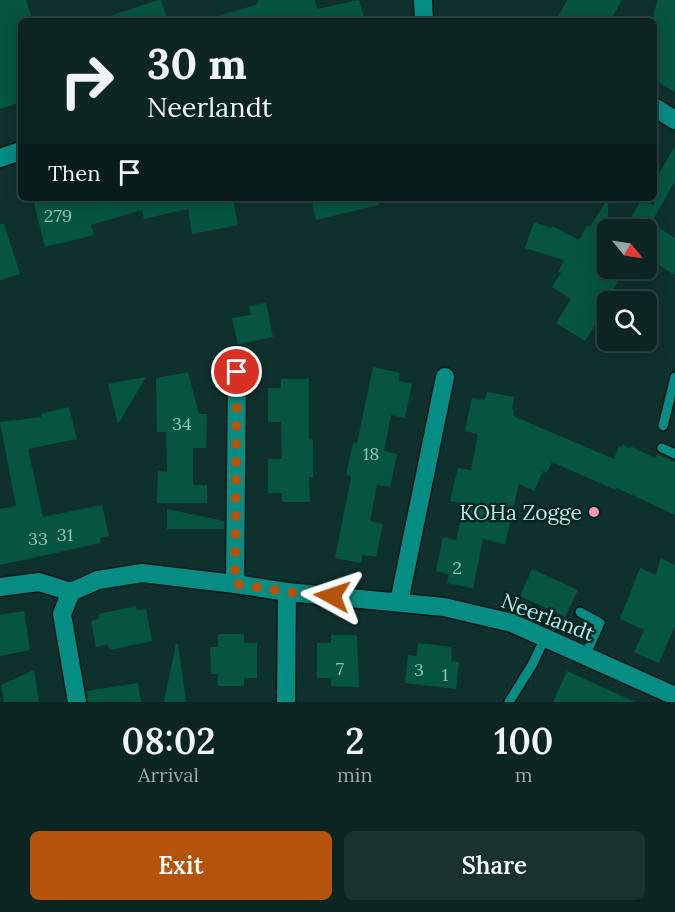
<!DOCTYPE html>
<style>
:root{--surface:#0b2522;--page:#19312f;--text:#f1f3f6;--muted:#9aa5a5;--line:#2b4240;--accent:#b45309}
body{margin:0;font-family:Lora,serif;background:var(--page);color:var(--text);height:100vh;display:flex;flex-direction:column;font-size:22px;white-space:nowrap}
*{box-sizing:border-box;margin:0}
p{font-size:20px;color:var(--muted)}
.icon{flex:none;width:33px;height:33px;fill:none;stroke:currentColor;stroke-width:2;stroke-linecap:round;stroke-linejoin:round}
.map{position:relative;height:702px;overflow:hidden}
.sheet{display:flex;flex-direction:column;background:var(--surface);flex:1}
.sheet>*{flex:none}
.banner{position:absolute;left:18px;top:18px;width:639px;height:183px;border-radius:9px;box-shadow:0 3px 15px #0003,0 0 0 2px var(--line);background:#0b2522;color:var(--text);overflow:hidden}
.needle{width:39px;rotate:120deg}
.tools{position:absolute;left:597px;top:219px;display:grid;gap:12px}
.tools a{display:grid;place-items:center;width:60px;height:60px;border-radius:9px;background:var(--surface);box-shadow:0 3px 15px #0003,0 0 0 2px var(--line);font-size:30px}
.pin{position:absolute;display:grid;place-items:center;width:51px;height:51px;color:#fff;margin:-26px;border:3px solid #fff;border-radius:50%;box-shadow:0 2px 6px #0007}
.me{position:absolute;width:66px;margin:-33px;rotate:275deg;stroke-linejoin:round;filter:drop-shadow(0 0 4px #0008)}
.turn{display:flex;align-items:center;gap:21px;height:126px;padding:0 30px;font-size:27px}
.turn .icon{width:78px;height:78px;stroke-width:2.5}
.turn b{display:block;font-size:42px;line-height:51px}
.then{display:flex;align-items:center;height:57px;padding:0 30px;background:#0003;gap:12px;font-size:22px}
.eta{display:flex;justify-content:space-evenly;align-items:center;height:102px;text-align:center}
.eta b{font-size:36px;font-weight:600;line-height:42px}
.action{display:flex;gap:12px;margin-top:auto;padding:12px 30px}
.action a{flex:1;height:69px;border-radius:9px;background:var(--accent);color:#fff;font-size:24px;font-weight:600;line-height:69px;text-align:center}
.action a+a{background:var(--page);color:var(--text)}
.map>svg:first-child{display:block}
.building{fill:#06563f}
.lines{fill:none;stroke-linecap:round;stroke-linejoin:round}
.service-casing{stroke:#081615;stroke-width:12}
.minor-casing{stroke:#081615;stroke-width:21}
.tertiary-casing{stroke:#081615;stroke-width:21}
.secondary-casing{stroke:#081615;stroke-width:21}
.service{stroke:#058c83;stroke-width:9}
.minor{stroke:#058c83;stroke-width:18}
.tertiary{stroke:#058c83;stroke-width:18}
.secondary{stroke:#058c83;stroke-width:18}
.route{stroke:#b45309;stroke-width:10;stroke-dasharray:0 18}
.poi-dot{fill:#f39aab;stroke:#042724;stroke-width:2}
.labels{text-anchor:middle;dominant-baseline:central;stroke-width:5;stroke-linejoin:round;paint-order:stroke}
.number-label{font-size:18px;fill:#8bc2b8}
.poi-label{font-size:21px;fill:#b7e6e1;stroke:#042724;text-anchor:end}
.street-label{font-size:21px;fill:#b7e6e1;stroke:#042724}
</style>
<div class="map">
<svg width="675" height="702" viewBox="0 0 675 702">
<rect width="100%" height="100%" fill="#0f312e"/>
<g class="building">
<polygon points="0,0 26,0 33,21 21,21 21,102 0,109"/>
<polygon points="158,0 161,0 168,21 105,21 104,18"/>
<polygon points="259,0 315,0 317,9 359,0 364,17 350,21 219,21 218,16 256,5"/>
<polygon points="567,0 622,0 610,21 556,21"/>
<polygon points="658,0 675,0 675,92 654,80 654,12"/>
<polygon points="675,146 675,181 651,223 675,238 675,275 646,257 646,230 624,230 642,199 654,206 654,182"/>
<polygon points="56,198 233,198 238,225 192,234 188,209 144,219 142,210 91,225 94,235 45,247 34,203"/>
<polygon points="311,198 378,198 379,205 316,220"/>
<polygon points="608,198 608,268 625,268 608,299 608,305 585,341 556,323 571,299 552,287 561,273 558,272 564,260 525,248 534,222 551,228 552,226 579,240 587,226 590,227"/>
<polygon points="0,224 4,224 20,274 0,280"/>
<polygon points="266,303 273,337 238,344 232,318 251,315 249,306"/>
<polygon points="373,367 400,373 398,381 412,384 405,418 391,415 384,451 397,454 390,487 377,485 370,521 383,524 376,557 362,555 361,563 335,558 349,488 351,476 346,475 353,443 357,443"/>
<polygon points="188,372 199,414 207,414 206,448 193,448 193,485 207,485 207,503 157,503 158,471 167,472 166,432 157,432 156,378"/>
<polygon points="146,377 118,424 108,384"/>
<polygon points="281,379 309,379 309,439 313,440 313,477 309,477 310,502 282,502 282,493 268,493 268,459 282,459 281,422 268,422 268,388 281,388"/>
<polygon points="487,392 514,397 512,409 514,410 513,416 614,459 619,446 622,447 623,445 629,448 630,446 655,458 657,454 675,462 675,515 617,488 616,490 552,462 547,473 543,471 534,491 519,484 505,544 483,539 473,588 447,583 449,574 436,571 443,537 456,540 460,523 464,504 450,501 454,484 458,468 471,470 478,434 465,431 472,398 485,400"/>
<polygon points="69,407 77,439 28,449 43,517 102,505 109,536 100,538 101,543 0,565 0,509 16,506 0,422 41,417 41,414"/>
<polygon points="167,509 224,521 224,529 167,529"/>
<polygon points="661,558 675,565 675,626 659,663 634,652 644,630 620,619 640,568 656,575"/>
<polygon points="532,569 578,590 565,617 520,596"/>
<polygon points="136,606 137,610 146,609 152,641 110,650 108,644 96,647 91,621 99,619 98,614"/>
<polygon points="24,611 30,650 0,656 0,615"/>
<polygon points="218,634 244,634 244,643 257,643 257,678 244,678 244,686 218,686 218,674 211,674 210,647 218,647"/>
<polygon points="331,635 357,635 359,687 331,686 331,678 317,678 317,643 331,643"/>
<polygon points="418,643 452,647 451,661 459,662 456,689 405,683 408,655 417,656"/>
<polygon points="176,644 178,644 186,702 164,702"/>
<polygon points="34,670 39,702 4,702 1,685"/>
<polygon points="567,671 635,702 553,702"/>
<polygon points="138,683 141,702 88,702 87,691"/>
</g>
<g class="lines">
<defs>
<g id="service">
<polyline points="663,426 675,377"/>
<polyline points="662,448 675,454"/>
<polyline points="580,612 600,623 585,656"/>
<polyline points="509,702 532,665 545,638"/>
</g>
<g id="minor">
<polyline points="235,584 237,372"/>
<polyline points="0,587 39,582 71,592"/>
<polyline points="399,602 445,377"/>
<polyline points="77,702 62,614 71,592 98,580 142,573 235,584 287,592 444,607 512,623 675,696"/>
<polyline points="286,702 287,592"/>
</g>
<polyline id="tertiary" points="423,0 424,21"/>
<g id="secondary">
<polyline points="654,107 675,120"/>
<polyline points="0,158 21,151"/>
</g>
</defs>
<use href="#service" class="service-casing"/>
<use href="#minor" class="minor-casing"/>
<use href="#tertiary" class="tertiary-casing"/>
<use href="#secondary" class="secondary-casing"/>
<use href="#service" class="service"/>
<use href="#minor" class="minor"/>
<use href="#tertiary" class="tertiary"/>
<use href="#secondary" class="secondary"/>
</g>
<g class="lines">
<polyline class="route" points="237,372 235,584 287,592 332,596"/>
</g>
<circle class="poi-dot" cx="594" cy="512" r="6"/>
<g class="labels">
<g class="number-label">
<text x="58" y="215">279</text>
<text x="182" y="423">34</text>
<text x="371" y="453">18</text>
<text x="65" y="534">31</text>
<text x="38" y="538">33</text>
<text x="457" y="567">2</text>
<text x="340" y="668">7</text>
<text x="419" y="669">3</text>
<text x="445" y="674">1</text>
</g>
<g class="poi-label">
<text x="582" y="512">KOHa Zogge</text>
</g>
<g class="street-label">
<text transform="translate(548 617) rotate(21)">Neerlandt</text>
</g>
</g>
</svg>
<div class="tools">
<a><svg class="needle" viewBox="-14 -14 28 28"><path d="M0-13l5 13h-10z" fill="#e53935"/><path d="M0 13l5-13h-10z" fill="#9aa5a5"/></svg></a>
<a><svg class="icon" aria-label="search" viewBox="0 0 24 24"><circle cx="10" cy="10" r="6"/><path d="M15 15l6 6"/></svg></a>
</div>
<div class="pin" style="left:237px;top:372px;background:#d93025"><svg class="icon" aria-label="arrive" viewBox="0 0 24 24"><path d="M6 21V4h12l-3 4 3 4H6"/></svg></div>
<svg class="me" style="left:332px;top:596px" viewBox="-20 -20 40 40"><path d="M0-17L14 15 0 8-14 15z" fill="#b45309" stroke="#fff" stroke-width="4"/></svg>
<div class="banner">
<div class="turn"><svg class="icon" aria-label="right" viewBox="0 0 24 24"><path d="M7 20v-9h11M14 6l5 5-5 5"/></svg><div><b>30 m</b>Neerlandt</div></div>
<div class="then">Then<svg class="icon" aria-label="arrive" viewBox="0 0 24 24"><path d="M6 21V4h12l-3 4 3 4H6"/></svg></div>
</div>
</div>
<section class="sheet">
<div class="eta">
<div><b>08:02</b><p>Arrival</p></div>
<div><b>2</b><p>min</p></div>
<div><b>100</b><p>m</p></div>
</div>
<div class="action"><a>Exit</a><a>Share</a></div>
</section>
